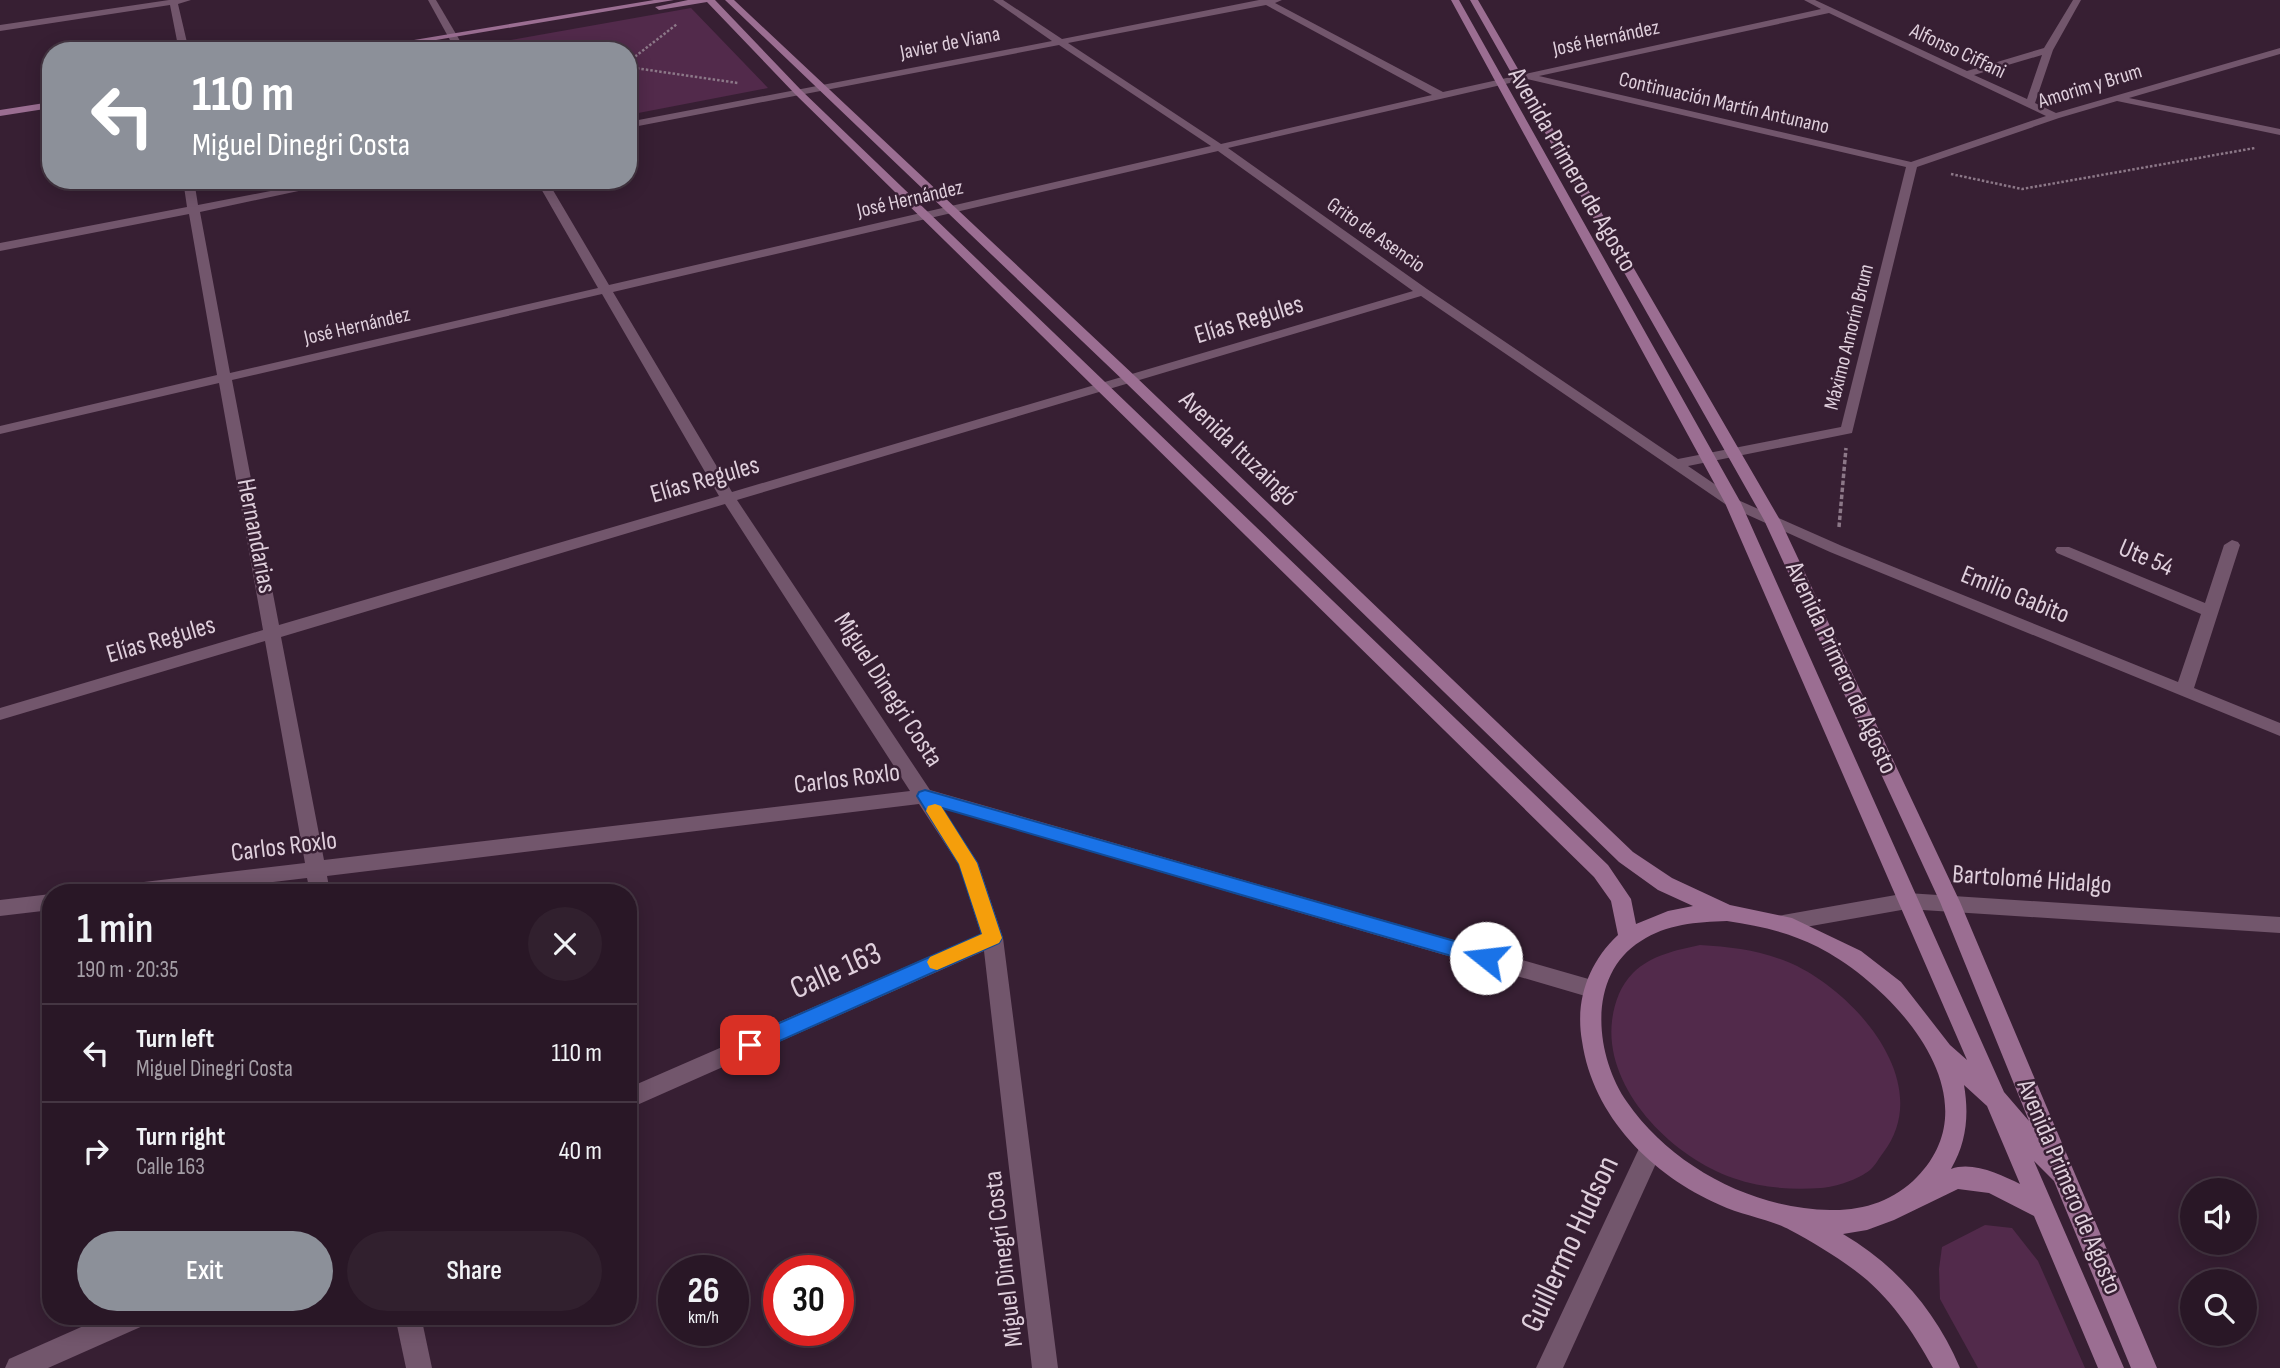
<!DOCTYPE html>
<meta charset="utf-8">
<style>
:root{--surface:#291726;--page:#31202e;--text:#f1f3f6;--muted:#a59fa7;--line:#453643;--accent:#8c9099}
body{margin:0;font-family:"Sofia Sans Condensed",sans-serif;background:var(--page);color:var(--text);height:100vh;display:flex;flex-direction:column;font-size:26px;white-space:nowrap}
*{box-sizing:border-box;margin:0}
p{font-size:23px;color:var(--muted)}
.icon{flex:none;width:38px;height:38px;fill:none;stroke:currentColor;stroke-width:2;stroke-linecap:round;stroke-linejoin:round}
.map{position:relative;flex:1;overflow:hidden}
.side{position:absolute;left:42px;top:884px;width:595px;height:441px;display:flex;flex-direction:column;background:var(--surface);border-radius:28px;box-shadow:0 4px 18px #0003,0 0 0 2px var(--line)}
.side>*{flex:none}
.top-card{position:absolute;left:42px;top:42px;width:595px;height:147px;border-radius:28px;box-shadow:0 4px 18px #0003,0 0 0 2px var(--line);background:#8c9099;color:#fff;overflow:hidden}
.fabs{position:absolute;left:2180px;top:1178px;display:grid;gap:14px}
.fabs a{display:grid;place-items:center;width:77px;height:77px;border-radius:50%;background:var(--surface);box-shadow:0 4px 18px #0003,0 0 0 2px var(--line);font-size:35px}
.speed{position:absolute;left:658px;top:1255px;display:flex;gap:14px;font-size:35px;font-weight:700;text-align:center}
.speed>*{display:grid;place-content:center;width:91px;height:91px;border-radius:50%;background:var(--surface);box-shadow:0 4px 18px #0003,0 0 0 2px var(--line);line-height:1}
.speed small{font-size:18px;font-weight:400}
.speed .limit{border:10px solid #d22;background:#fff;color:#111}
.pin{position:absolute;display:grid;place-items:center;width:60px;height:60px;color:#fff;margin:-30px;border-radius:14px;box-shadow:0 4px 10px #0006}
.me{position:absolute;width:77px;margin:-38px;rotate:286deg;stroke-linejoin:round;filter:drop-shadow(0 0 5px #0008)}
.turn{display:flex;align-items:center;gap:24px;height:147px;padding:0 35px;font-size:32px}
.turn .icon{width:91px;height:91px;stroke-width:2.5}
.turn b{display:block;font-size:49px;line-height:60px}
.round{display:grid;place-items:center;flex:none;width:74px;height:74px;border-radius:37px;background:var(--page)}
.headline{display:flex;align-items:center;justify-content:space-between;height:119px;padding:0 35px}
h1{font-size:42px;font-weight:600;line-height:52px}
.primary-button{display:flex;gap:14px;margin-top:auto;padding:14px 35px}
.primary-button a{flex:1;height:80px;border-radius:42px;background:var(--accent);color:#fff;font-size:28px;font-weight:600;line-height:80px;text-align:center}
.primary-button a+a{background:var(--page);color:var(--text)}
ul{padding:0;list-style:none}
li{display:flex;align-items:center;gap:21px;height:98px;padding:0 35px;border-top:2px solid var(--line)}
li div{flex:1}
li b{display:block;font-size:26px}
li em{font-style:normal}
.map>svg:first-child{display:block}
.green{fill:#522a4b}
.lines{fill:none;stroke-linecap:round;stroke-linejoin:round}
.path-far1{stroke:#8c7888;stroke-width:2.5;stroke-dasharray:2.5 2;stroke-linecap:butt}
.path{stroke:#8c7888;stroke-width:3.5;stroke-dasharray:4.5 2.5;stroke-linecap:butt}
.street{fill:#72566c;fill-rule:evenodd}
.secondary{fill:#9b6e92;fill-rule:evenodd}
.route{fill:#1a73e8;stroke:#114b97;stroke-width:2}
.slow{fill:#f59e0b}
.labels{text-anchor:middle;dominant-baseline:central;stroke-width:5;stroke-linejoin:round;paint-order:stroke}
.far-street-label{font-size:21px;fill:#dfcfdc;stroke:#371f33}
.street-label{font-size:26px;fill:#dfcfdc;stroke:#371f33}
.near-street-label{font-size:32px;fill:#dfcfdc;stroke:#371f33}
</style>
<div class="map">
<svg width="2280" height="1368" viewBox="0 0 2280 1368">
<rect width="100%" height="100%" fill="#371f33"/>
<g class="green">
<polygon points="691,8 768,88 628,115 628,51 486,51 482,45"/>
<path d="M1700,945C1731,947 1759,950 1788,962C1853,989 1937,1083 1883,1153C1879,1158 1875,1166 1870,1170C1859,1179 1836,1187 1821,1188C1790,1190 1762,1188 1733,1178C1672,1157 1604,1089 1612,1021C1614,1004 1620,986 1633,973C1651,955 1677,950 1700,945Z"/>
<polygon points="1985,1225 2012,1228 2038,1261 2085,1368 1978,1368 1940,1299 1939,1269 1942,1247"/>
</g>
<g class="lines">
<g class="path-far1">
<polyline points="498,47 521,51"/>
<polyline points="628,62 677,24"/>
<polyline points="628,67 738,83"/>
<polyline points="1951,174 2022,189 2255,148"/>
</g>
<polyline class="path" points="1839,527 1846,448"/>
<g class="street">
<polygon points="169,0 191,0 178,4 189,51 179,51 170,5 0,31 0,25"/>
<polygon points="428,0 436,0 466,51 456,51"/>
<path d="M993,0H1003L1062,39L1259,0H1282L1275,3L1443,92L1821,9L1804,0H1815L1967,71L2044,48L2073,0H2081L2053,50L2035,103L2056,113L2280,48V54L2129,98L2280,129V135L2117,101L2059,118L1917,167L1852,433L1688,466L1738,500L1842,546L2178,682L2201,614L2057,553L2055,550L2057,547H2069L2205,603L2224,545L2232,540L2238,542L2240,545L2194,688L2280,723V736L1830,552L1728,506L1421,296L737,500L930,790L1592,980L1600,983L1603,989L1600,995L1592,998L942,808L978,863L1003,938L1058,1368H1032L984,951L628,1109V1088L981,934L959,865L919,804L327,876L330,892H310L307,878L189,892H117L120,886L127,884L305,863L265,641L0,720V708L263,630L219,383L0,434V426L217,375L189,214L0,251V243L187,207L183,180H194L198,205L327,180H350L200,212L230,373L598,288L536,180H547L609,285L1211,146L1059,45L628,128V122L1052,41ZM1266,5L1432,95L1221,144L1068,43ZM1829,13L2046,116L1911,162L1539,76ZM2042,55L2027,99L1974,75ZM1527,79L1906,167L1841,427L1678,459L1427,289L1228,148ZM1218,151L1413,291L732,492L613,292ZM602,294L719,496L279,625L232,380ZM725,504L910,791L324,860L281,637Z"/>
<polygon points="1907,893 2280,917 2280,933 1907,909 1783,931 1776,929 1773,923 1776,917 1783,915"/>
<polygon points="51,894 51,910 0,916 0,900"/>
<polygon points="1651,1137 1659,1140 1663,1148 1563,1368 1536,1368 1643,1140"/>
<polygon points="106,1316 149,1316 145,1325 48,1368 5,1368 9,1359"/>
<polygon points="395,1316 421,1316 432,1368 406,1368"/>
</g>
<g class="secondary">
<polygon points="654,0 674,0 371,51 348,51"/>
<path d="M688,0H715L801,90L1608,865L1631,899L1636,924L1668,911L1693,906L1658,890L1619,862L1126,383L725,0H734L1136,377L1633,852L1672,878L1730,905L1792,918L1861,951L1901,982L1950,1045L1967,1060L1725,503L1451,0H1459L1741,503L2004,1092L2029,1121L1940,902L1764,520L1470,0H1478L1780,520L1960,902L2157,1368H2131L2054,1181L2034,1161L2124,1368H2098L2034,1216L1989,1193L1958,1189L1894,1220L1867,1230L1843,1234C1896,1265 1936,1311 1960,1368H1933C1912,1330 1889,1295 1853,1269C1834,1255 1811,1241 1790,1230C1773,1220 1741,1215 1720,1205C1652,1175 1593,1117 1582,1041C1575,1001 1588,963 1618,935L1611,901L1594,877L795,94L707,2L659,10L655,7ZM1727,921C1760,926 1788,932 1818,947C1892,985 1996,1096 1917,1177C1894,1201 1862,1211 1830,1210C1753,1209 1671,1166 1627,1102C1595,1056 1586,975 1641,941C1667,924 1696,922 1727,921ZM1964,1085L1987,1106L2020,1184C2001,1175 1973,1161 1951,1169C1967,1142 1969,1114 1964,1085Z"/>
<polygon points="51,102 51,108 0,116 0,110"/>
</g>
</g>
<polygon class="route" points="925,790 1486,950 1492,953 1495,958 1492,964 1486,966 942,808 977,863 1002,938 999,943 757,1051 750,1054 743,1051 740,1045 743,1039 982,934 959,864 917,796 919,792"/>
<polygon class="slow" points="935,804 941,806 977,863 1002,938 999,943 937,970 930,968 927,962 930,957 982,934 959,864 926,811 928,806"/>
<g class="labels">
<g class="far-street-label">
<text transform="translate(1606 38) rotate(-12)">José Hernández</text>
<text transform="translate(950 43) rotate(-11)">Javier de Viana</text>
<text transform="translate(1958 51) rotate(25)">Alfonso Ciffani</text>
<text transform="translate(2090 86) rotate(-17)">Amorim y Brum</text>
<text transform="translate(1724 103) rotate(13)">Continuación Martín Antunano</text>
<text transform="translate(910 199) rotate(-13)">José Hernández</text>
<text transform="translate(1376 235) rotate(35)">Grito de Asencio</text>
<text transform="translate(357 326) rotate(-13)">José Hernández</text>
<text transform="translate(1849 337) rotate(-76)">Máximo Amorín Brum</text>
</g>
<g class="street-label">
<text transform="translate(1572 170) rotate(60)">Avenida Primero de Agosto</text>
<text transform="translate(1249 320) rotate(-17)">Elías Regules</text>
<text transform="translate(1238 449) rotate(44)">Avenida Ituzaingó</text>
<text transform="translate(705 480) rotate(-16)">Elías Regules</text>
<text transform="translate(256 536) rotate(79)">Hernandarias</text>
<text transform="translate(2146 558) rotate(23)">Ute 54</text>
<text transform="translate(2015 595) rotate(22)">Emilio Gabito</text>
<text transform="translate(161 640) rotate(-16)">Elías Regules</text>
<text transform="translate(1841 668) rotate(65)">Avenida Primero de Agosto</text>
<text transform="translate(888 690) rotate(57)">Miguel Dinegri Costa</text>
<text transform="translate(847 779) rotate(-7)">Carlos Roxlo</text>
<text transform="translate(284 847) rotate(-7)">Carlos Roxlo</text>
<text transform="translate(2032 880) rotate(4)">Bartolomé Hidalgo</text>
<text transform="translate(2069 1187) rotate(67)">Avenida Primero de Agosto</text>
<text transform="translate(1004 1259) rotate(-97)">Miguel Dinegri Costa</text>
</g>
<g class="near-street-label">
<text transform="translate(836 971) rotate(-24)">Calle 163</text>
<text transform="translate(1570 1244) rotate(-65)">Guillermo Hudson</text>
</g>
</g>
</svg>
<div class="fabs">
<a><svg class="icon" aria-label="sound" viewBox="0 0 24 24"><path d="M4 9h4l5-4v14l-5-4H4zM17 9q2 3 0 6"/></svg></a>
<a><svg class="icon" aria-label="search" viewBox="0 0 24 24"><circle cx="10" cy="10" r="6"/><path d="M15 15l6 6"/></svg></a>
</div>
<div class="speed"><div>26<small>km/h</small></div><div class="limit">30</div></div>
<div class="pin" style="left:750px;top:1045px;background:#d93025"><svg class="icon" aria-label="arrive" viewBox="0 0 24 24"><path d="M6 21V4h12l-3 4 3 4H6"/></svg></div>
<svg class="me" style="left:1486px;top:958px" viewBox="-20 -20 40 40"><circle r="19" fill="#fff"/><path d="M0-13L10 11 0 6-10 11z" fill="#1a73e8"/></svg>
<div class="top-card">
<div class="turn"><svg class="icon" aria-label="left" viewBox="0 0 24 24"><path d="M17 20v-9H6M10 6l-5 5 5 5"/></svg><div><b>110 m</b>Miguel Dinegri Costa</div></div>
</div>
<section class="side">
<div class="headline"><div><h1>1 min</h1><p>190 m · 20:35</p></div><a class="round"><svg class="icon" aria-label="close" viewBox="0 0 24 24"><path d="M6 6l12 12M18 6L6 18"/></svg></a></div>
<ul>
<li><svg class="icon" aria-label="left" viewBox="0 0 24 24"><path d="M17 20v-9H6M10 6l-5 5 5 5"/></svg><div><b>Turn left</b><p>Miguel Dinegri Costa</p></div><em>110 m</em></li>
<li><svg class="icon" aria-label="right" viewBox="0 0 24 24"><path d="M7 20v-9h11M14 6l5 5-5 5"/></svg><div><b>Turn right</b><p>Calle 163</p></div><em>40 m</em></li>
</ul>
<div class="primary-button"><a>Exit</a><a>Share</a></div>
</section>
</div>
